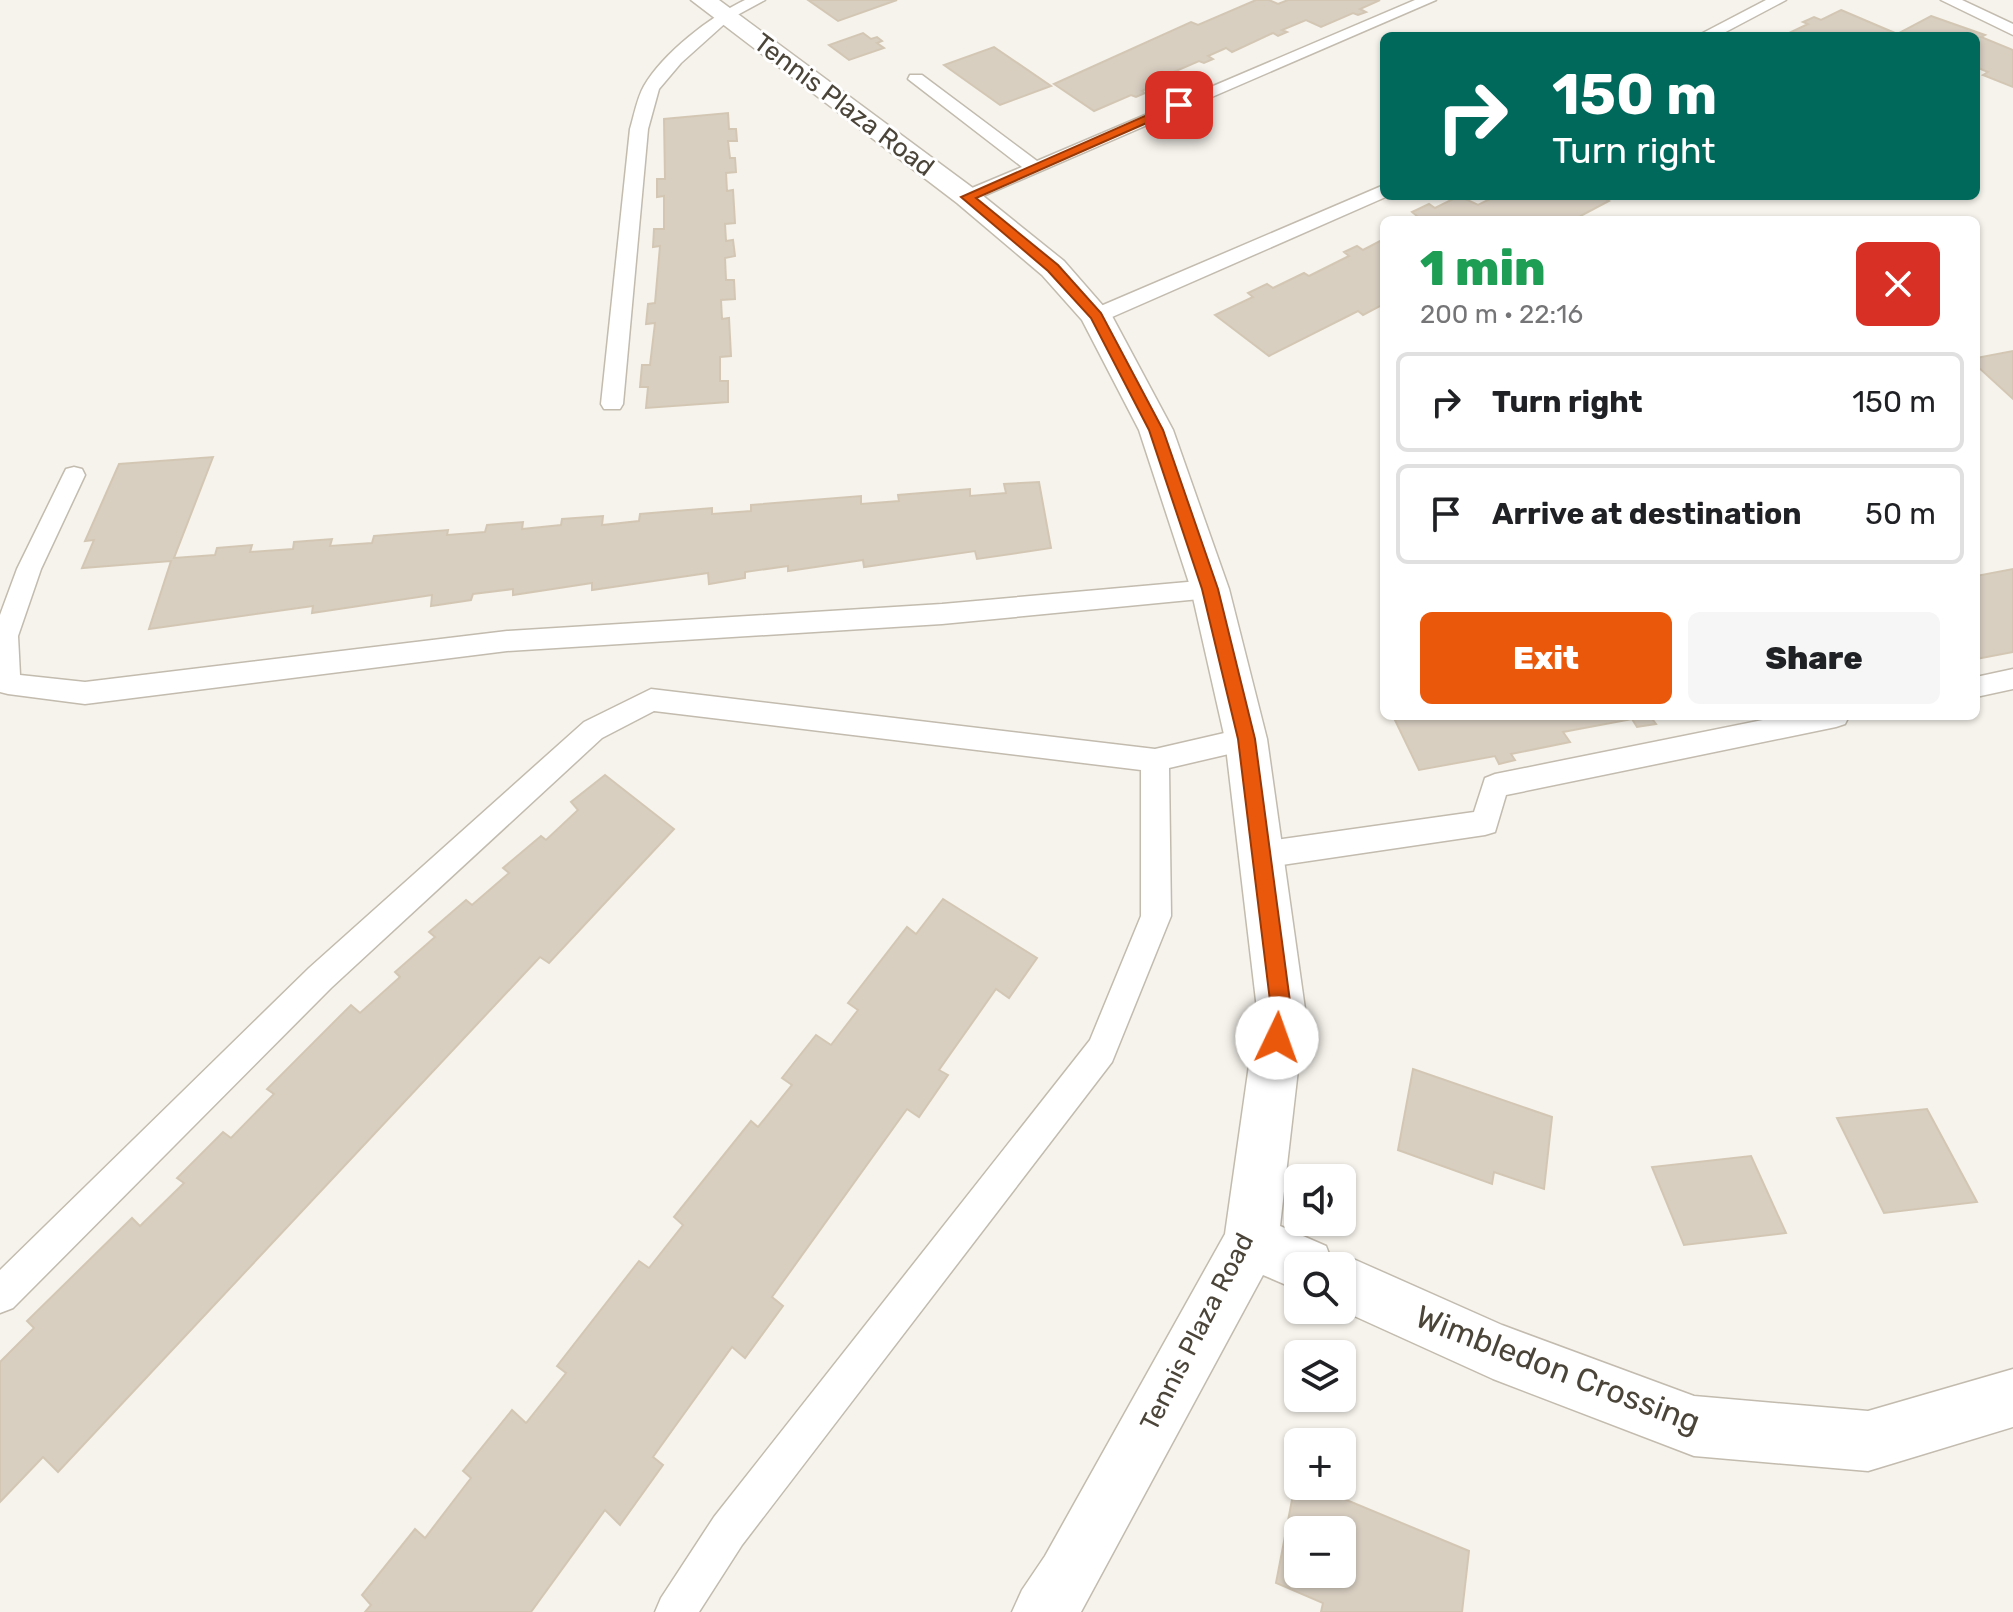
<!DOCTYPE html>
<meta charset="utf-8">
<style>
:root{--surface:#fff;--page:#f6f6f6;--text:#202124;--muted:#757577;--line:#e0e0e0;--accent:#ea580c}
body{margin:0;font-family:Rubik,sans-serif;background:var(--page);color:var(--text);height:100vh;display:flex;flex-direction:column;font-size:30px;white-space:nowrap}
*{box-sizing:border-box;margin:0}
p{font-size:26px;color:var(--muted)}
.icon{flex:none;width:44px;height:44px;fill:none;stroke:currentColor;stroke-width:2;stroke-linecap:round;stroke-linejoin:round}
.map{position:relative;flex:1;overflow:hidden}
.drawer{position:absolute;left:1380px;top:216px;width:600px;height:504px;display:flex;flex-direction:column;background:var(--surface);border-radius:12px;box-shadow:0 2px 6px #0004}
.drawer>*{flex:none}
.guide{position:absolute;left:1380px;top:32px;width:600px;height:168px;border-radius:12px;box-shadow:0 2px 6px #0004;background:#00695c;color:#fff;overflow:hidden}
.fabs{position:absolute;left:1284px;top:1164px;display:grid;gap:16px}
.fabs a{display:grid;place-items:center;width:72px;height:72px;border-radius:12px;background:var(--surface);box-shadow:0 2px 6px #0004;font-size:40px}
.pin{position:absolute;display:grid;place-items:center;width:68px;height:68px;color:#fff;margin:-34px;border-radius:16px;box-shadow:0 4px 12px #0006}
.me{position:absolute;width:88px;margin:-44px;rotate:3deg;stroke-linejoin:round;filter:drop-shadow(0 0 6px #0008)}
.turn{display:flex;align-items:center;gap:28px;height:168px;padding:0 40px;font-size:36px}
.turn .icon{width:104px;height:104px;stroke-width:2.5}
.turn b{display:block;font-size:56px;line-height:68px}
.round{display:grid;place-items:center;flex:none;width:84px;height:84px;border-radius:12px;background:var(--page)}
.head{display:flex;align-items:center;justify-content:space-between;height:136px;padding:0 40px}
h1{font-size:48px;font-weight:800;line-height:60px;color:#1e9e55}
.primary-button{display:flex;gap:16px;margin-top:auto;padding:16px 40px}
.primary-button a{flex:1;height:92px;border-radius:12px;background:var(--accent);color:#fff;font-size:32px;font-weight:800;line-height:92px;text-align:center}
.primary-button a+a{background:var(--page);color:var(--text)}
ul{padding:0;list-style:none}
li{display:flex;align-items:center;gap:24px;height:100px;margin:0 16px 12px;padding:0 24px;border:4px solid var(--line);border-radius:12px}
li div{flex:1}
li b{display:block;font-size:30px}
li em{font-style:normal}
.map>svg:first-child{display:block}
.building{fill:#d8cfc1;stroke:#d3c7b4;stroke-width:2;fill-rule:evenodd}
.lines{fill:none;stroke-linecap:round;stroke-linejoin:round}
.service-casing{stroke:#c2bbae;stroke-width:3}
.minor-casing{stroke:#c2bbae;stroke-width:3}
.service{fill:#fff;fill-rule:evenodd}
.minor{fill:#fff;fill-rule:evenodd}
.route{fill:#ea580c;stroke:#983908;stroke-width:2}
.labels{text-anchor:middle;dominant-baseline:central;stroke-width:6;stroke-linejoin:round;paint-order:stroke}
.street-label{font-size:26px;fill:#4b4439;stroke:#fff}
.near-street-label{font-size:32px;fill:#4b4439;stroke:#fff}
</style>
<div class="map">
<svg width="2013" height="1612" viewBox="0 0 2013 1612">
<rect width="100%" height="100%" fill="#f6f3ec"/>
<g class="building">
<polygon points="808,0 897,0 838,21"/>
<polygon points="1256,0 1269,0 1278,4 1288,0 1380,0 1360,9 1366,12 1358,15 1353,13 1321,27 1306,20 1282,30 1287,32 1278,36 1273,33 1232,52 1226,48 1208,56 1213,59 1204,63 1199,61 1162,77 1167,79 1142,91 1145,93 1136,97 1131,95 1094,111 1054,84 1191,22 1198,25"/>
<polygon points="1841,10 1895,33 1890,36 1785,35 1808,24 1803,22 1814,17 1821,20"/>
<polygon points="1931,16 1985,35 1981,37 2013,50 2013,87 1983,75 1988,72 1976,67 1976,36 1897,34"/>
<polygon points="863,33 871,39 877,37 882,41 877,43 884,48 849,60 829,45"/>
<polygon points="994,47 1051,86 1000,105 944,65"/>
<polygon points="728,113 729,129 736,129 737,141 728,141 730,158 735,158 736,172 726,173 727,191 733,190 735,223 725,224 726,241 733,240 735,256 725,258 726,280 734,280 735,299 721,300 722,319 729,318 731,356 720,357 720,381 728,381 728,402 646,408 648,387 640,387 642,365 650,365 655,323 646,324 648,304 655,303 660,246 653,247 654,229 664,229 664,196 657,197 657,179 665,179 664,119"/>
<polygon points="1459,196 1478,205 1496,196 1605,196 1602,197 1609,201 1573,220 1409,220 1417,216 1412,212 1429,204 1435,208"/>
<polygon points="1384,239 1384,304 1363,315 1358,311 1269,356 1215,315 1253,297 1248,293 1267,284 1273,288 1304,273 1309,276 1349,256 1344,252 1357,246 1363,250"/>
<polygon points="2013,351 2013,399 1976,365 1976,358"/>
<polygon points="213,457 174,558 215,555 217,548 252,545 250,552 293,549 294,542 332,539 330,546 372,543 374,536 448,530 447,535 485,532 487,525 523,522 522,529 561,525 562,519 603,516 602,525 639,521 640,514 712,508 712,514 751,511 751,505 861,496 861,504 899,501 898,495 970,489 970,496 1006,493 1004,484 1039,482 1051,548 977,559 975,551 864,567 863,560 788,571 788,566 745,572 745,578 709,584 708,573 592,590 592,583 513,595 513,589 473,594 471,600 431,606 432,595 312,613 313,606 149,629 171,561 82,568 94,540 85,541 119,464"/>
<polygon points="2013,569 2013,652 1976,659 1976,576"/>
<polygon points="1393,716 1650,716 1656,724 1637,727 1632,719 1563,732 1570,742 1511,754 1515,760 1499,764 1495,756 1419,770"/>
<polygon points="605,775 674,829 549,963 540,957 58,1472 43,1457 0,1502 0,1362 34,1328 27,1321 132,1218 140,1226 184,1183 177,1178 223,1132 231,1138 274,1094 267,1089 351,1005 360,1013 400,977 395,972 435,937 429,932 466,900 472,905 509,873 503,868 541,836 546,840 578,810 571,802"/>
<polygon points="943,899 1037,958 1009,998 996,989 939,1070 948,1075 919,1117 907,1109 772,1297 783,1306 745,1358 732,1347 653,1457 663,1465 620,1525 605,1510 531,1612 365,1612 371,1605 362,1595 415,1529 425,1538 471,1478 463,1471 512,1410 526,1423 566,1373 557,1366 639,1261 649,1268 683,1225 674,1217 751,1121 758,1127 792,1085 782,1078 816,1035 831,1045 858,1010 848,1003 907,927 916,934"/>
<polygon points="1413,1069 1552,1117 1544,1189 1494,1172 1492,1184 1398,1150"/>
<polygon points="1927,1109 1977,1202 1884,1213 1837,1118"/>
<polygon points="1751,1156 1786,1233 1684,1245 1652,1167"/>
<path d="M1296,1479L1298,1486H1313L1469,1551L1462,1612H1321L1323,1603L1276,1583ZM1298,1530H1342V1574H1298Z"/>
</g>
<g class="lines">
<defs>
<g id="service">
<path d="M745,0H765L730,19L681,63L659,89L648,129L623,404L620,409H604L601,404L630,129C634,116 637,98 644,86C663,53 711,16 745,0Z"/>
<polygon points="1415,0 1436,0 967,203 960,201 958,197 960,193 1022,167 908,79 910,75 922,75 1037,161"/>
<polygon points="1766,0 1786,0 1718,36 1697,36"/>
<polygon points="1941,0 1962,0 2013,24 2013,35"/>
<polygon points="1384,185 1384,196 1388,196 1103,321 1096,322 1086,316 1089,311"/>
<polygon points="74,467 82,469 85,475 41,569 18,636 20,675 85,682 507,631 942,604 1210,580 1219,582 1222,589 1219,596 1210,598 942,624 507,651 85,704 8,694 0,692 0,615 17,569 63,475 66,469"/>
<polygon points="2013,669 2013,689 1976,697 1976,677"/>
<polygon points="651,689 1155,749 1246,728 1256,731 1259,739 1256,747 1246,750 1169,768 1171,916 1112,1062 742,1545 699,1612 655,1612 661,1598 714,1517 1090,1040 1141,916 1141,770 654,711 602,738 331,988 13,1308 0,1313 0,1270 309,968 584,722"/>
<polygon points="1783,716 1849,716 1845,724 1836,727 1506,795 1495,832 1485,835 1262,868 1252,864 1248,855 1252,846 1262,842 1474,812 1485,778 1495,774"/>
</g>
<polygon id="minor" points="691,0 719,0 977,191 1064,261 1112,316 1173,430 1229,589 1267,739 1305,1009 1280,1226 1326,1246 1331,1259 1342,1254 1502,1325 1694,1396 1868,1411 2013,1369 2013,1427 1868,1471 1694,1456 1493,1379 1341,1310 1342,1266 1298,1266 1298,1290 1263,1275 1081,1612 1012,1612 1022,1590 1045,1556 1225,1234 1257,1009 1225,739 1191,589 1139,430 1082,320 1042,275 957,203"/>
</defs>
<use href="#service" class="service-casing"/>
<use href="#minor" class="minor-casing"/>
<use href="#service" class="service"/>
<use href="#minor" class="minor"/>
</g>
<polygon class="route" points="1179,101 1183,102 1183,107 976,198 1058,265 1101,313 1163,430 1218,589 1255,739 1291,1009 1285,1045 1277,1048 1270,1045 1267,1038 1271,1009 1238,739 1202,589 1149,430 1091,318 1048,271 961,197"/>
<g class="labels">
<g class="street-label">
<text transform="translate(844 105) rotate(37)">Tennis Plaza Road</text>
<text transform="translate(1197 1332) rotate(-63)">Tennis Plaza Road</text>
</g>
<g class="near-street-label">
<text transform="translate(1558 1369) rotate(21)">Wimbledon Crossing</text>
</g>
</g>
</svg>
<div class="fabs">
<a><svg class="icon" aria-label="sound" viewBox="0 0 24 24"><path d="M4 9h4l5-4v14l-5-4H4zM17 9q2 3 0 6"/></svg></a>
<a><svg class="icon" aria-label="search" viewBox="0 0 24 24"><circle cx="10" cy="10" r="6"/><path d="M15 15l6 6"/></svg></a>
<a><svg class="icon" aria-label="layers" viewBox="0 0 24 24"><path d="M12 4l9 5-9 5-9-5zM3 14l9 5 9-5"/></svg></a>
<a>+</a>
<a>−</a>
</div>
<div class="pin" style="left:1179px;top:105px;background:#d93025"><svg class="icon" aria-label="arrive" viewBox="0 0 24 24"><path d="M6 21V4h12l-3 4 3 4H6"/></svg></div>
<svg class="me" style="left:1277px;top:1038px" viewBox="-20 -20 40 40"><circle r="19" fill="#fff"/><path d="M0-13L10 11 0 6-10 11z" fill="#ea580c"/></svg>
<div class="guide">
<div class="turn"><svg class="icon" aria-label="right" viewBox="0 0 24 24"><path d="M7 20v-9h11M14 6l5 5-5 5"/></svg><div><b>150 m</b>Turn right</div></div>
</div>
<section class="drawer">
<div class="head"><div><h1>1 min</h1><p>200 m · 22:16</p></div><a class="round" style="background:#d93025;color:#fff"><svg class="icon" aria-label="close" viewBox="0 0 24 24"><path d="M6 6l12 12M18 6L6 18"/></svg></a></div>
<ul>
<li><svg class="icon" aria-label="right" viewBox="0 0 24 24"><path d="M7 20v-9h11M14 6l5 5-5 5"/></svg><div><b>Turn right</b></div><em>150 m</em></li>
<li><svg class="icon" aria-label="arrive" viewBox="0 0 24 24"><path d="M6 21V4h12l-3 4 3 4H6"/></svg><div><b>Arrive at destination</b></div><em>50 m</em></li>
</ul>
<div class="primary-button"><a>Exit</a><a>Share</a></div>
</section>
</div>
